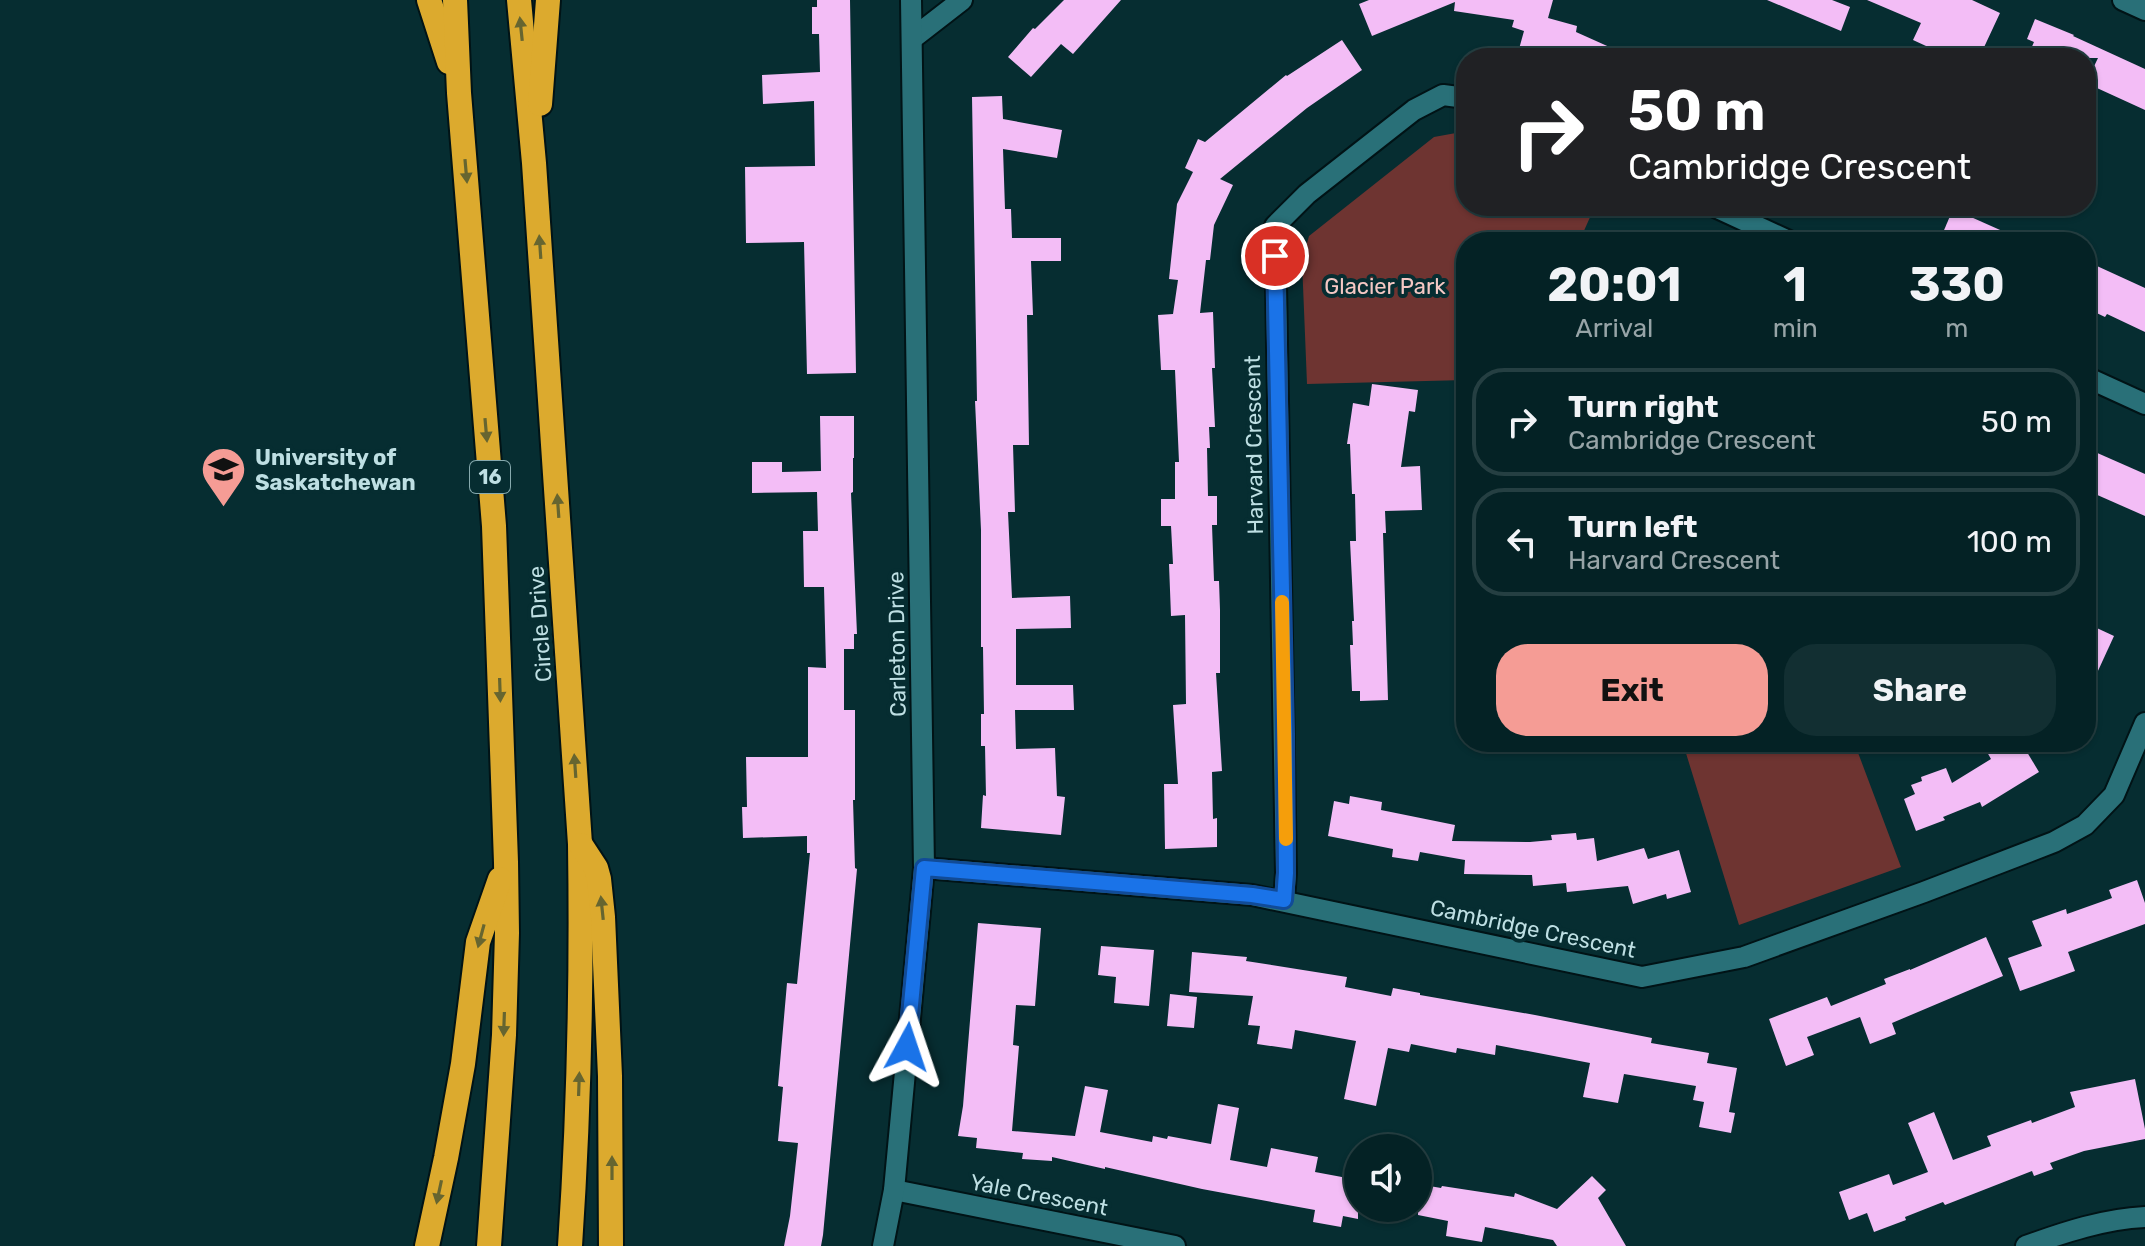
<!DOCTYPE html>
<style>
:root{--surface:#042225;--page:#122f32;--text:#f1f3f6;--muted:#97a4a7;--line:#253f42;--accent:#f59c95}
body{margin:0;font-family:Rubik,sans-serif;background:var(--page);color:var(--text);height:100vh;display:flex;flex-direction:column;font-size:30px;white-space:nowrap}
*{box-sizing:border-box;margin:0}
p{font-size:26px;color:var(--muted)}
.icon{flex:none;width:44px;height:44px;fill:none;stroke:currentColor;stroke-width:2;stroke-linecap:round;stroke-linejoin:round}
.map{position:relative;flex:1;overflow:hidden}
.panel{position:absolute;left:1456px;top:232px;width:640px;height:520px;display:flex;flex-direction:column;background:var(--surface);border-radius:32px;box-shadow:0 2px 6px #0004,0 0 0 2px var(--line)}
.panel>*{flex:none}
.banner{position:absolute;left:1456px;top:48px;width:640px;height:168px;border-radius:32px;box-shadow:0 2px 6px #0004,0 0 0 2px var(--line);background:#202124;color:#fff;overflow:hidden}
.fabs{position:absolute;left:1344px;top:1134px;display:grid;gap:16px}
.fabs a{display:grid;place-items:center;width:88px;height:88px;border-radius:50%;background:var(--surface);box-shadow:0 2px 6px #0004,0 0 0 2px var(--line);font-size:40px}
.pin{position:absolute;display:grid;place-items:center;width:68px;height:68px;color:#fff;margin:-34px;border:4px solid #fff;border-radius:50%;box-shadow:0 2px 8px #0007}
.me{position:absolute;width:88px;margin:-44px;rotate:5deg;stroke-linejoin:round;filter:drop-shadow(0 0 6px #0008)}
.turn{display:flex;align-items:center;gap:28px;height:168px;padding:0 40px;font-size:36px}
.turn .icon{width:104px;height:104px;stroke-width:2.5}
.turn b{display:block;font-size:56px;line-height:68px}
.eta{display:flex;justify-content:space-evenly;align-items:center;height:136px;text-align:center}
.eta b{font-size:48px;font-weight:700;line-height:56px}
.button{display:flex;gap:16px;margin-top:auto;padding:16px 40px}
.button a{flex:1;height:92px;border-radius:32px;background:var(--accent);color:#111;font-size:32px;font-weight:700;line-height:92px;text-align:center}
.button a+a{background:var(--page);color:var(--text)}
ul{padding:0;list-style:none}
li{display:flex;align-items:center;gap:24px;height:108px;margin:0 16px 12px;padding:0 24px;border:4px solid var(--line);border-radius:32px}
li div{flex:1}
li b{display:block;font-size:30px}
li em{font-style:normal}
.map>svg:first-child{display:block}
.green{fill:#6e3431}
.building{fill:#f3bdf6}
.lines{fill:none;stroke-linecap:round;stroke-linejoin:round}
.minor-casing{stroke:#011316;stroke-width:24}
.highway-casing{stroke:#011316;stroke-width:28}
.minor{stroke:#297078;stroke-width:20}
.highway{stroke:#dcaa2e;stroke-width:24}
.oneway{fill:#666530}
.route-casing{stroke:#114b97;stroke-width:20}
.route{stroke:#1a73e8;stroke-width:14}
.slow{stroke:#f59e0b;stroke-width:14}
.labels{text-anchor:middle;dominant-baseline:central;stroke-width:8;stroke-linejoin:round;paint-order:stroke}
.shield{fill:#062d31;stroke:#87aaae;stroke-width:2}
.shield-label{font-size:20px;font-weight:bold;fill:#bedfe3}
.park-label{font-size:22px;fill:#f4c8c4;stroke:#062d31}
.street-label{font-size:22px;fill:#bedfe3;stroke:#062d31}
.poi-label{font-size:22px;font-weight:bold;fill:#bedfe3;stroke:#062d31;text-anchor:start}
</style>
<div class="map">
<svg width="2145" height="1246" viewBox="0 0 2145 1246">
<rect width="100%" height="100%" fill="#062d31"/>
<g class="green">
<polygon points="1456,133 1466,135 1466,206 1595,206 1579,242 1466,242 1466,380 1307,384 1302,261 1309,236 1434,137"/>
<polygon points="1522,742 1854,742 1901,867 1739,925 1685,750 1653,744 1613,752 1566,751"/>
</g>
<g class="building">
<polygon points="817,0 850,0 856,373 807,374 804,242 746,243 745,167 815,166 814,101 763,104 762,75 820,72 819,34 812,34 812,7 817,7"/>
<polygon points="1064,0 1121,0 1073,54 1061,44 1031,77 1008,57 1033,28 1035,29"/>
<polygon points="1369,0 1553,0 1548,18 1577,26 1576,32 1634,58 1550,58 1519,49 1524,31 1512,27 1514,20 1454,11 1455,2 1372,36 1359,4"/>
<polygon points="1767,0 1832,0 1850,7 1841,31"/>
<polygon points="1867,0 1972,0 2000,13 1979,58 1952,58 1913,40 1921,23"/>
<polygon points="2035,19 2074,35 2073,36 2145,69 2145,110 2086,83 2098,58 2027,58 2034,42 2027,39"/>
<polygon points="1342,40 1362,70 1307,108 1220,179 1233,185 1214,225 1210,260 1206,260 1200,313 1213,312 1215,368 1212,368 1215,427 1209,427 1210,448 1207,448 1208,496 1217,496 1217,525 1212,525 1214,581 1219,581 1220,610 1220,673 1216,673 1222,771 1212,772 1213,819 1217,818 1217,847 1165,849 1164,784 1178,784 1173,705 1186,704 1185,615 1171,616 1169,564 1173,564 1171,526 1161,526 1161,499 1175,499 1175,462 1179,462 1175,370 1161,370 1158,315 1173,314 1178,280 1169,279 1177,204 1193,172 1185,168 1198,139 1205,142 1286,75 1287,76"/>
<polygon points="1002,96 1003,119 1062,130 1057,158 1003,149 1005,209 1011,209 1012,238 1061,238 1061,261 1031,261 1033,315 1027,315 1029,445 1013,445 1015,512 1008,512 1012,598 1070,596 1071,628 1016,629 1016,685 1073,685 1074,710 1015,710 1016,749 1055,748 1057,796 1065,797 1061,835 981,828 983,795 986,796 985,746 981,746 981,714 984,714 983,647 981,647 981,530 975,401 977,401 972,97"/>
<polygon points="1953,209 2027,242 1939,242"/>
<polygon points="2086,261 2145,288 2145,332 2107,314 2105,317 2086,308"/>
<polygon points="1372,384 1418,390 1415,412 1409,411 1401,467 1420,466 1422,510 1385,511 1386,533 1383,533 1388,700 1360,701 1360,691 1352,691 1350,645 1353,645 1352,621 1354,621 1350,541 1356,541 1355,494 1352,494 1350,444 1347,444 1353,403 1369,406"/>
<polygon points="820,416 854,416 854,458 853,458 853,492 851,493 857,634 854,634 854,649 844,649 844,710 855,710 855,800 853,800 855,868 857,869 823,1235 821,1246 784,1246 790,1216 798,1143 778,1141 783,1087 778,1086 787,983 797,984 810,853 807,853 807,836 743,838 742,807 747,807 746,757 808,757 808,667 826,668 824,587 804,587 803,531 818,531 817,492 752,493 752,462 782,462 782,472 821,471"/>
<polygon points="2086,448 2145,474 2145,516 2086,490"/>
<polygon points="2086,623 2114,636 2086,697"/>
<polygon points="2004,742 2021,742 2039,772 1982,807 1980,802 1943,817 1945,820 1916,831 1904,799 1915,794 1911,785 1922,781 1921,777 1946,768 1952,783 1991,759 1987,752"/>
<polygon points="1350,796 1382,802 1381,810 1455,825 1452,841 1530,842 1552,840 1551,835 1576,833 1577,840 1594,838 1597,861 1644,848 1648,859 1679,850 1691,892 1667,899 1666,894 1633,904 1628,886 1567,892 1566,883 1533,886 1532,875 1464,874 1465,860 1420,852 1418,861 1392,857 1393,849 1328,836 1334,801 1349,804"/>
<polygon points="2137,880 2145,903 2145,924 2068,952 2075,971 2020,991 2008,958 2042,946 2032,921 2066,909 2067,914 2112,898 2109,890"/>
<polygon points="978,923 1041,928 1035,1006 1016,1005 1013,1045 1019,1046 1012,1131 1075,1136 1085,1086 1108,1090 1100,1132 1152,1142 1153,1136 1167,1139 1168,1136 1211,1144 1218,1104 1239,1108 1230,1160 1267,1167 1271,1148 1318,1157 1315,1172 1358,1180 1358,1219 1343,1216 1341,1227 1313,1222 1315,1210 1202,1189 1105,1167 1105,1169 1052,1157 1052,1161 1022,1159 1023,1153 976,1148 977,1138 958,1136 963,1106"/>
<polygon points="1986,937 2003,976 1892,1023 1896,1034 1870,1044 1860,1017 1807,1037 1814,1055 1786,1066 1769,1019 1827,997 1831,1006 1886,984 1884,979 1910,969 1910,970"/>
<polygon points="1101,946 1154,950 1149,1006 1114,1003 1116,977 1098,975"/>
<polygon points="1192,952 1247,957 1246,961 1347,977 1345,987 1391,996 1393,988 1420,993 1420,995 1535,1015 1652,1038 1651,1043 1709,1053 1707,1063 1737,1068 1729,1112 1735,1113 1731,1133 1699,1127 1704,1102 1693,1100 1696,1086 1624,1074 1618,1103 1583,1097 1590,1063 1496,1045 1495,1055 1457,1048 1456,1053 1411,1044 1409,1052 1388,1048 1376,1106 1344,1099 1356,1041 1295,1030 1292,1049 1257,1044 1260,1026 1248,1025 1253,996 1189,992"/>
<polygon points="1170,994 1197,997 1194,1028 1167,1026"/>
<polygon points="2135,1079 2145,1129 2145,1139 2084,1151 2050,1163 2053,1169 2034,1176 2032,1171 1945,1205 1943,1202 1905,1217 1906,1220 1874,1232 1867,1213 1849,1220 1839,1192 1889,1174 1893,1185 1928,1172 1908,1123 1934,1112 1953,1160 1991,1146 1987,1136 2031,1120 2032,1123 2075,1107 2070,1092"/>
<polygon points="1592,1176 1606,1190 1598,1198 1626,1246 1557,1246 1553,1240 1485,1227 1482,1242 1446,1236 1448,1221 1418,1215 1418,1184 1441,1188 1442,1186 1514,1197 1515,1193 1557,1209"/>
</g>
<g class="lines">
<defs>
<g id="minor">
<polyline points="2123,0 2145,10"/>
<polyline points="913,38 962,0"/>
<polyline points="1713,206 1791,242"/>
<polyline points="2086,377 2145,404"/>
<polyline points="924,868 1252,895 1642,977 1744,957 1924,892 2054,842 2085,825 2114,795 2145,723"/>
<polyline points="1284,900 1286,873 1275,226 1307,194 1414,110 1443,95 1466,98"/>
<polyline points="894,1190 1175,1246"/>
<polyline points="883,1246 894,1190 924,868 911,0"/>
<path d="M2026,1246C2065,1232 2104,1219 2145,1217"/>
</g>
<g id="highway">
<polyline points="429,0 449,62"/>
<polyline points="455,0 459,93 494,526 506,862 507,933 504,1035 489,1246"/>
<path d="M519,0L534,163L580,844C582,978 579,1112 570,1246"/>
<polyline points="540,104 548,0"/>
<polyline points="581,845 596,868 599,879 603,917 610,1076 611,1246"/>
<polyline points="427,1246 446,1158 463,1064 478,942 500,879"/>
</g>
</defs>
<use href="#minor" class="minor-casing"/>
<use href="#highway" class="highway-casing"/>
<use href="#minor" class="minor"/>
<use href="#highway" class="highway"/>
</g>
<defs><path id="oneway-solid" d="M-6-.8H1V-3.2L6.5 0L1 3.2V.8H-6Z" transform="scale(2)"/></defs>
<g class="oneway">
<use href="#oneway-solid" transform="translate(521 29) rotate(-96)"/>
<use href="#oneway-solid" transform="translate(466 171) rotate(85)"/>
<use href="#oneway-solid" transform="translate(540 247) rotate(-94)"/>
<use href="#oneway-solid" transform="translate(486 430) rotate(85)"/>
<use href="#oneway-solid" transform="translate(558 506) rotate(-94)"/>
<use href="#oneway-solid" transform="translate(500 690) rotate(88)"/>
<use href="#oneway-solid" transform="translate(575 766) rotate(-94)"/>
<use href="#oneway-solid" transform="translate(602 908) rotate(-96)"/>
<use href="#oneway-solid" transform="translate(481 936) rotate(105)"/>
<use href="#oneway-solid" transform="translate(504 1024) rotate(92)"/>
<use href="#oneway-solid" transform="translate(579 1084) rotate(-88)"/>
<use href="#oneway-solid" transform="translate(612 1168) rotate(-90)"/>
<use href="#oneway-solid" transform="translate(439 1192) rotate(102)"/>
</g>
<g class="lines">
<defs>
<polyline id="route" points="907,1047 924,868 1252,895 1284,900 1286,873 1285,733 1275,256"/>
</defs>
<use href="#route" class="route-casing"/>
<use href="#route" class="route"/>
<polyline class="slow" points="1282,602 1286,839"/>
</g>
<defs>
<symbol id="university-pin" viewBox="-11 -11 22 30"><path d="M0 17L-7.5 6A9.5 9.5 0 1 1 7.5 6Z" fill="#f59c95" stroke="#062d31"/><path d="M0-5L7-2L0 1L-7-2ZM-4 1L0 2.5L4 1V4Q0 6-4 4Z" fill="#111"/></symbol>
</defs>
<g fill-rule="evenodd">
<use href="#university-pin" x="198" y="444" width="51" height="69"/>
</g>
<g class="labels">
<rect class="shield" x="470" y="461" width="40" height="32" rx="6"/>
<g class="shield-label">
<text x="490" y="477">16</text>
</g>
<g class="park-label">
<text x="1385" y="286">Glacier Park</text>
</g>
<g class="street-label">
<text transform="translate(1254 445) rotate(-91)">Harvard Crescent</text>
<text transform="translate(540 624) rotate(-94)">Circle Drive</text>
<text transform="translate(897 644) rotate(-91)">Carleton Drive</text>
<text transform="translate(1533 929) rotate(12)">Cambridge Crescent</text>
<text transform="translate(1039 1195) rotate(11)">Yale Crescent</text>
</g>
<g class="poi-label">
<text x="255" y="457">University of<tspan x="255" dy="25">Saskatchewan</tspan></text>
</g>
</g>
</svg>
<div class="fabs">
<a><svg class="icon" aria-label="sound" viewBox="0 0 24 24"><path d="M4 9h4l5-4v14l-5-4H4zM17 9q2 3 0 6"/></svg></a>
</div>
<div class="pin" style="left:1275px;top:256px;background:#d93025"><svg class="icon" aria-label="arrive" viewBox="0 0 24 24"><path d="M6 21V4h12l-3 4 3 4H6"/></svg></div>
<svg class="me" style="left:907px;top:1047px" viewBox="-20 -20 40 40"><path d="M0-17L14 15 0 8-14 15z" fill="#1a73e8" stroke="#fff" stroke-width="4"/></svg>
<div class="banner">
<div class="turn"><svg class="icon" aria-label="right" viewBox="0 0 24 24"><path d="M7 20v-9h11M14 6l5 5-5 5"/></svg><div><b>50 m</b>Cambridge Crescent</div></div>
</div>
<section class="panel">
<div class="eta">
<div><b>20:01</b><p>Arrival</p></div>
<div><b>1</b><p>min</p></div>
<div><b>330</b><p>m</p></div>
</div>
<ul>
<li><svg class="icon" aria-label="right" viewBox="0 0 24 24"><path d="M7 20v-9h11M14 6l5 5-5 5"/></svg><div><b>Turn right</b><p>Cambridge Crescent</p></div><em>50 m</em></li>
<li><svg class="icon" aria-label="left" viewBox="0 0 24 24"><path d="M17 20v-9H6M10 6l-5 5 5 5"/></svg><div><b>Turn left</b><p>Harvard Crescent</p></div><em>100 m</em></li>
</ul>
<div class="button"><a>Exit</a><a>Share</a></div>
</section>
</div>
